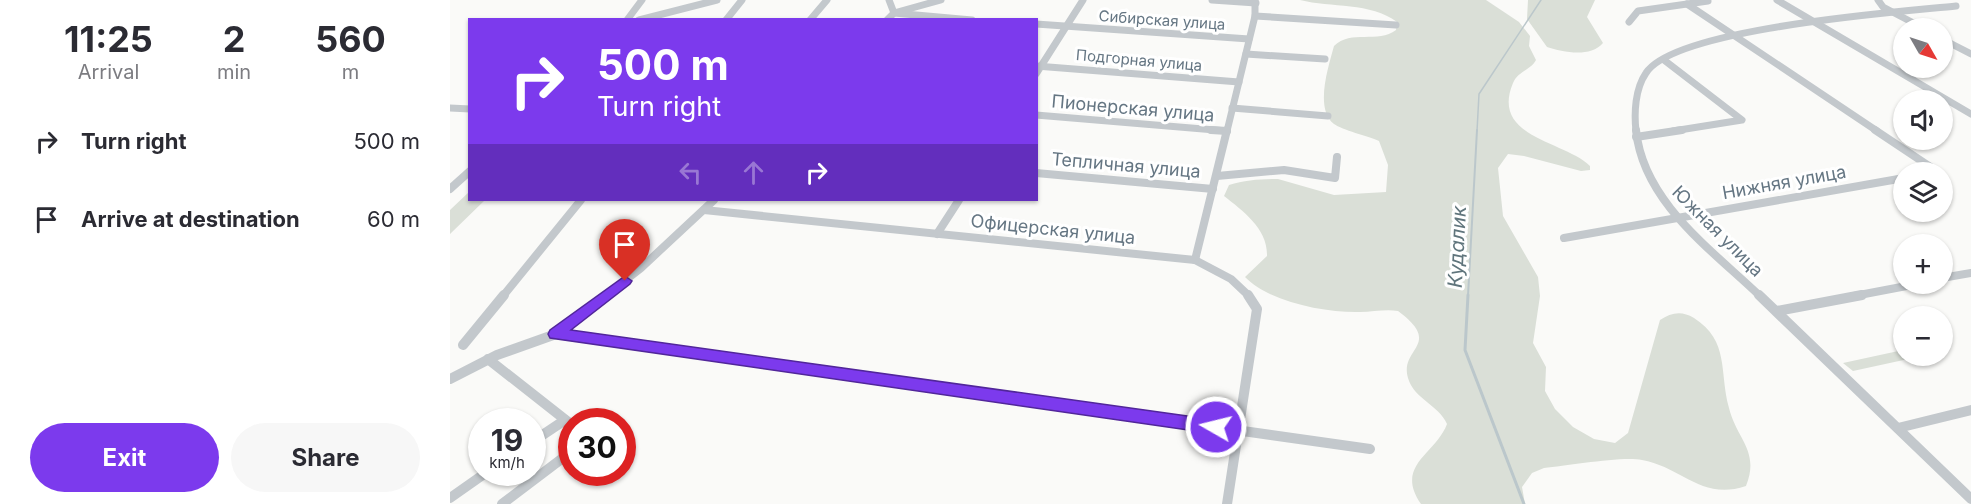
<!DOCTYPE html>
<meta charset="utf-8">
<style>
:root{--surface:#fff;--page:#f7f7f7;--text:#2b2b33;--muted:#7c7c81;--accent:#7c3aed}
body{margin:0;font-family:Inter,sans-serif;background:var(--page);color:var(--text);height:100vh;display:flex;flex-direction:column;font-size:22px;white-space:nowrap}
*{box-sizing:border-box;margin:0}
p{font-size:20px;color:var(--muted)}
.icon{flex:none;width:33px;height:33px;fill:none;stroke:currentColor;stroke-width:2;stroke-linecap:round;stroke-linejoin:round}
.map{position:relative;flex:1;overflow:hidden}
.panel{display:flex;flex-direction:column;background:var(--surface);width:450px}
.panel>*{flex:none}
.banner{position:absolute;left:18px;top:18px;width:570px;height:183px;border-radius:0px;box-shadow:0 2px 4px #0004;background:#7c3aed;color:#fff;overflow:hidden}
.needle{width:39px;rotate:129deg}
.buttons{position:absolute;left:1443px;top:18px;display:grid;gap:12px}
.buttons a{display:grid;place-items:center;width:60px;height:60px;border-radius:50%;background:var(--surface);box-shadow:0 2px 4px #0004;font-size:30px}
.speed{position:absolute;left:18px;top:408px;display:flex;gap:12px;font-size:30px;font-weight:700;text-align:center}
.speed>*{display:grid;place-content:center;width:78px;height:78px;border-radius:50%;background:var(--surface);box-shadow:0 2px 4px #0004;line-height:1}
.speed small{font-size:15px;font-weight:400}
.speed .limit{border:9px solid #d22;background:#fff;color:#111}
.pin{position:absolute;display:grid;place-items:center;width:51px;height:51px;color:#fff;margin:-62px -26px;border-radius:50% 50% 50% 0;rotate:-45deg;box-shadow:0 0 6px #0007}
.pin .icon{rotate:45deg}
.me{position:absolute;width:66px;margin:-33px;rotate:278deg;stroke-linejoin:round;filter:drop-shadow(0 0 4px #0008)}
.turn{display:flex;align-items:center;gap:21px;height:126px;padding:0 30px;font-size:27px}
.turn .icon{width:78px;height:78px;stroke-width:2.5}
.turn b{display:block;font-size:42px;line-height:51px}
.lanes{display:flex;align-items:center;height:57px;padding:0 30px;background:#0003;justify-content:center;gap:30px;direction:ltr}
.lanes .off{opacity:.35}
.eta{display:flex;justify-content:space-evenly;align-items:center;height:102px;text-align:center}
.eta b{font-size:36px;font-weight:700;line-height:42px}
.action{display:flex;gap:12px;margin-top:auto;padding:12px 30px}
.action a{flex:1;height:69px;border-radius:36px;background:var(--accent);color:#fff;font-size:24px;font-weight:700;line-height:69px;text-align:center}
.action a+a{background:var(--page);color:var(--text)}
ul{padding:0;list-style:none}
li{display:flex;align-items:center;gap:18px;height:78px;padding:0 30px}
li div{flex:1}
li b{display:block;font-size:22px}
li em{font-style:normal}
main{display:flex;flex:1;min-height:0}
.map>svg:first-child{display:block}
.green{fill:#dadfd7}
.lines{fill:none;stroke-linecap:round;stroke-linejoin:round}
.stream-far2{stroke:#bbc7cb;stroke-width:1.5}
.stream-far1{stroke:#bbc7cb;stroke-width:2}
.stream{stroke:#bbc7cb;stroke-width:3}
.minor-far2{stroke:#c3c8cc;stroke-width:7}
.minor-far1{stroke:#c3c8cc;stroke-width:8}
.minor{stroke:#c3c8cc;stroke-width:10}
.route{fill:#7c3aed;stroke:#51269a;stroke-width:1.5}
.labels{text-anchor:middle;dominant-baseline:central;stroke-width:6;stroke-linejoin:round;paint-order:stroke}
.far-street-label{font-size:15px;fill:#657683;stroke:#fff}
.street-label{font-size:18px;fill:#657683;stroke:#fff}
.water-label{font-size:20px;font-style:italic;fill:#60757c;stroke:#fff}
</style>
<main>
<section class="panel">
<div class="eta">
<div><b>11:25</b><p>Arrival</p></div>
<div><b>2</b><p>min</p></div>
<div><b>560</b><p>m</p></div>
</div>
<ul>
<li><svg class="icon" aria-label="right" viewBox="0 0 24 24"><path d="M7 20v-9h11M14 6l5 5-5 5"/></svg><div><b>Turn right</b></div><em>500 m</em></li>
<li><svg class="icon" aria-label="arrive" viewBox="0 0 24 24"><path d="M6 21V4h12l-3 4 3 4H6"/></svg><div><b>Arrive at destination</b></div><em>60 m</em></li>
</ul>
<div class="action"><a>Exit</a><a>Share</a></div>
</section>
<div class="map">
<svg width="1521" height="504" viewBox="0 0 1521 504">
<rect width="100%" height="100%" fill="#fafaf8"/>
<g class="green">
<path d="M850,0H1036L1069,22L1080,36L1079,46L1086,60C1081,70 1068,71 1063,83C1040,138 1115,141 1140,166V170L1131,171L1074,156L1058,154L1048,168L1053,216L1088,277L1090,296L1083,343L1096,367L1095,391L1105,409L1123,427L1144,439L1165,443L1178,433L1210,320C1221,313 1231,310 1244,318C1280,341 1269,372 1279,408C1287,440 1310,451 1296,486C1251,501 1232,467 1192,460C1171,456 1118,466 1094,468L1082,473L1072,487L1075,504H971C944,465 986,454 997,424C989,405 964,399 958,378C949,348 994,345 948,311C935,309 923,312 910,312C876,313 819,302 795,277L817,256C818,229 793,211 774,196L779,185C795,180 811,179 828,179L884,195L936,192L938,165L929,141C918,136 892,130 884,124C864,109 879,65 884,46C901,29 928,44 946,30L947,22C921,2 881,8 850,0Z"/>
<path d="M1078,0H1145L1137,17L1153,43C1140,58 1113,52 1097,47L1077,19Z"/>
<polygon points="19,192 20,200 35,200 0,234 0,210"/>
<polygon points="1453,350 1454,356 1472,356 1403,371 1393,363"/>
</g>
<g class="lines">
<polyline class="stream-far2" points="1027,131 1029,94 1091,0"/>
<polyline class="stream-far1" points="1018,296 1027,130"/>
<polyline class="stream" points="1018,295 1015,350 1074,504"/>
<g class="minor-far2">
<polyline points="439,0 444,13 522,20"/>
<polyline points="762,0 806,3"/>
<polyline points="1327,0 1521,114"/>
<polyline points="1428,0 1433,7 1473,28"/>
<polyline points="1237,4 1427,131"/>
<polyline points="805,16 946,25"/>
<polyline points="177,20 192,0"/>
<polyline points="189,20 267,0"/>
<polyline points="276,20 292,0"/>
<polyline points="360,20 377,0"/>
<polyline points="437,20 444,13 491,0"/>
<polyline points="1179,22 1188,11 1258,1"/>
<polyline points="586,24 799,39"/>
<polyline points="1492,39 1521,54"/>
<polyline points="796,54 875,59"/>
<polyline points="1214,60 1292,120 1223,131"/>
<polyline points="586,66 789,82"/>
<polyline points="586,74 633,0"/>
<polyline points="0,108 20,109"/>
<polyline points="782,108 878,116"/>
<polyline points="586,115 777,131"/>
<polyline points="777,131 805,16 805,0"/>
<path d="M1186,131C1184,113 1185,89 1196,73C1225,28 1449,12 1506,6"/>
</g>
<g class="minor-far1">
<polyline points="761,130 777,131"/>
<path d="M1186,130C1193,202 1262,250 1310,296"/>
<polyline points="1425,130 1488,172 1482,172"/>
<polyline points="1186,137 1232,130"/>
<polyline points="586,173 763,189"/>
<polyline points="767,176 834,170 885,178 887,157"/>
<polyline points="0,189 20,171"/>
<polyline points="254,210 745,260 781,279 799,296"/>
<polyline points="487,234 509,200"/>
<polyline points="1114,238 1454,178"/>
<polyline points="745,260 777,130"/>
<polyline points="1492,278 1521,273"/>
<polyline points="53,296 131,200"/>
<polyline points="155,296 191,268 264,200"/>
<polyline points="1404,296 1467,284"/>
</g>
<g class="minor">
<polyline points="1309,295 1521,499"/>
<polyline points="1327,311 1412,295"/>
<polyline points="106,334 920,449"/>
<polyline points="13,345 54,295"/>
<polyline points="38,359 122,425"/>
<polyline points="0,379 47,355 106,334 157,295"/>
<polyline points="1448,428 1521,410"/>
<polyline points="82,442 115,420"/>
<polyline points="0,498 37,472"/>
<polyline points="52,504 122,451"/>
<polyline points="777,504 807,309 798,295"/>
</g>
</g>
<polygon class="route" points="175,276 182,281 180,284 121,330 766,420 772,422 775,427 772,432 766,434 100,338 98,334 100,330"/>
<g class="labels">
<g class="far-street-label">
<text transform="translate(712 20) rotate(4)">Сибирская улица</text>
<text transform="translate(689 60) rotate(5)">Подгорная улица</text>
</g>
<g class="street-label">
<text transform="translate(683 108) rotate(5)">Пионерская улица</text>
<text transform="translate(676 165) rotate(5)">Тепличная улица</text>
<text transform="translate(1334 182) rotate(-10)">Нижняя улица</text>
<text transform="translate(603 229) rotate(6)">Офицерская улица</text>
<text transform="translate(1268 231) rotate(45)">Южная улица</text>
</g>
<g class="water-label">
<text transform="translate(1007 247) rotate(-87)">Кудалик</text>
</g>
</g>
</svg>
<div class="buttons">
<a><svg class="needle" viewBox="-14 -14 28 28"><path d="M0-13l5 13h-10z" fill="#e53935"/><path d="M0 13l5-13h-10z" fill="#7c7c81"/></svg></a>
<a><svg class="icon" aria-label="sound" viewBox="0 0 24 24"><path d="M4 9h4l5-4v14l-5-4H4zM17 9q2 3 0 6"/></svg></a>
<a><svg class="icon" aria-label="layers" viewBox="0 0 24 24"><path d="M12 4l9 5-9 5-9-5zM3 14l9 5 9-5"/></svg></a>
<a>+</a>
<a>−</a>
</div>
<div class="speed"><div>19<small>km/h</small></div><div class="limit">30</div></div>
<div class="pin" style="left:175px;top:281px;background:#d93025"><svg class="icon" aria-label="arrive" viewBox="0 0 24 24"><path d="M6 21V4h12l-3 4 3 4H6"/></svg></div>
<svg class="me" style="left:766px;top:427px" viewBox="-20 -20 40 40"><circle r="17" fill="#7c3aed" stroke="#fff" stroke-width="3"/><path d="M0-11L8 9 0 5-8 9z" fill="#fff"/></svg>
<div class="banner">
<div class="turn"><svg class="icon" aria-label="right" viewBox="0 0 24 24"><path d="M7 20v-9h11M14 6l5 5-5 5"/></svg><div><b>500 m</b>Turn right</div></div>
<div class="lanes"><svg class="icon off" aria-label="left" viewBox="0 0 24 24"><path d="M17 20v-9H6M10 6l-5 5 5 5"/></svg><svg class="icon off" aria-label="ahead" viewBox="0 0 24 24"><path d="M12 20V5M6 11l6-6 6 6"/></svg><svg class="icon" aria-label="right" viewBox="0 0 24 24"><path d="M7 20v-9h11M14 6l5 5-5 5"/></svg></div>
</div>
</div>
</main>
